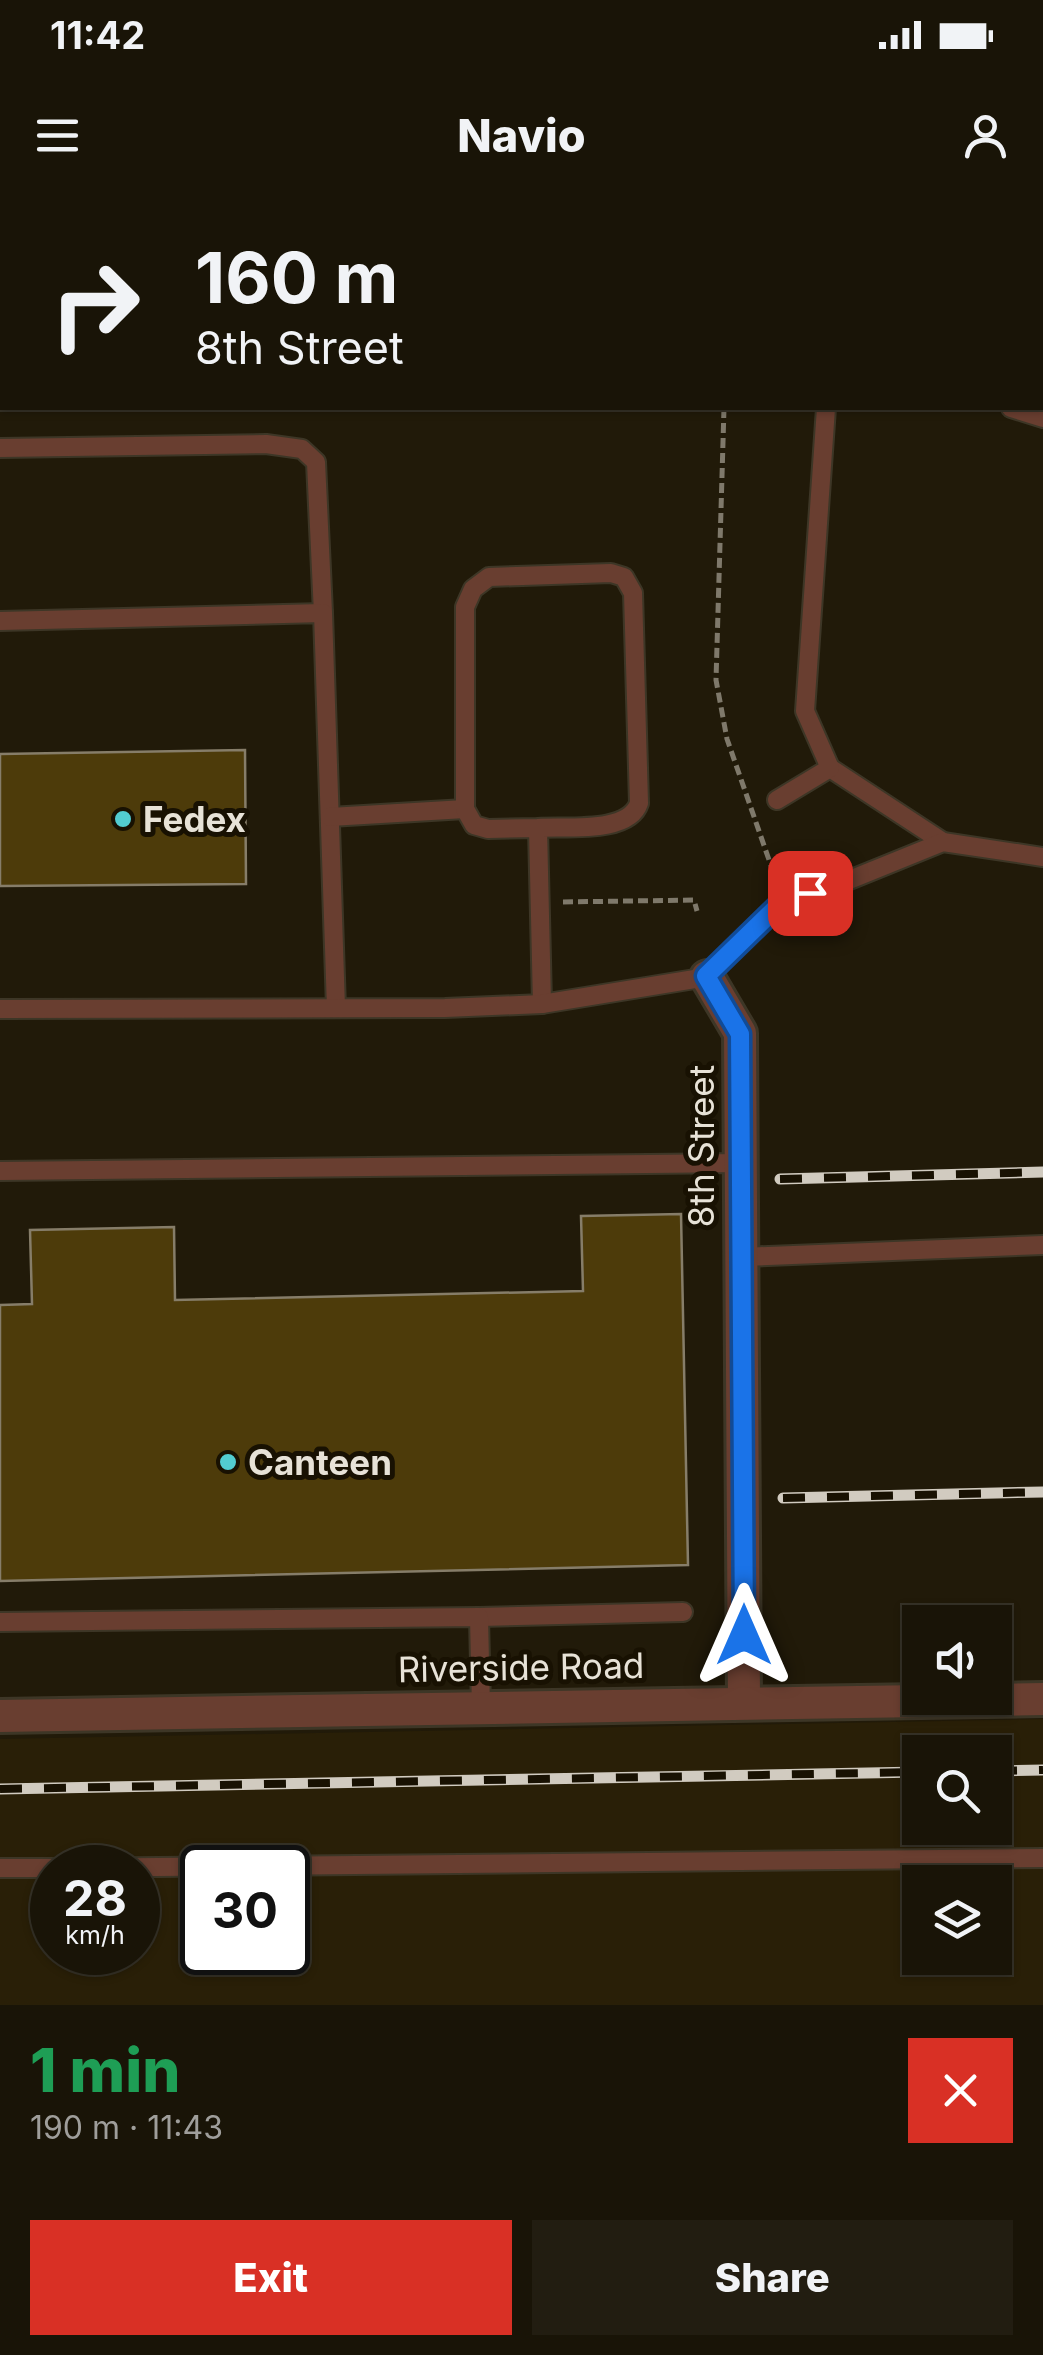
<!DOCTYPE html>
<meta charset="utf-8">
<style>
:root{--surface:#191407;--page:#221d11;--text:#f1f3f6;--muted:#9f9e9b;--line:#373328;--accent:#d93025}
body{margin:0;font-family:Inter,sans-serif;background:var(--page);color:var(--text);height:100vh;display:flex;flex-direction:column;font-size:38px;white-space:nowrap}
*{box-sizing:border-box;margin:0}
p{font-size:32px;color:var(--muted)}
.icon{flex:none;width:55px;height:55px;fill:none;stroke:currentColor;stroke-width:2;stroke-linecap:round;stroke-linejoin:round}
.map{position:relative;height:1805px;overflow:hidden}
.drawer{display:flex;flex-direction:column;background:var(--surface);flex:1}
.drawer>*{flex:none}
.guide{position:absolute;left:0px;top:0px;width:1045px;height:210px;box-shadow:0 2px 8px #0004,0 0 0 2px var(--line);background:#191407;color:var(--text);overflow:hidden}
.fabs{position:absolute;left:902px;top:1405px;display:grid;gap:20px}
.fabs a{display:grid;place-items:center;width:110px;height:110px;border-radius:0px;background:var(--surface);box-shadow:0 2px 8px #0004,0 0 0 2px var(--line);font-size:50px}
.speed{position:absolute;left:30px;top:1645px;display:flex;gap:20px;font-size:50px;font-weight:700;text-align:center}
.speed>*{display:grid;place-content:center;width:130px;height:130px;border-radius:50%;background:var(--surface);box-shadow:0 2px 8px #0004,0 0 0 2px var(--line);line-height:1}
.speed small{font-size:25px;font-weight:400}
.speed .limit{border:5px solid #111;border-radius:15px;background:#fff;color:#111}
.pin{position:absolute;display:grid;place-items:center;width:85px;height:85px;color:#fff;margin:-42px;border-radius:20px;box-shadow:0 5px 15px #0006}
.me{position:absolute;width:110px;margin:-55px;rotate:0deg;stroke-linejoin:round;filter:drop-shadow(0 0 8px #0008)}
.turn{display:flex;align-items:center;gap:35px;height:210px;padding:0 30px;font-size:45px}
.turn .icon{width:130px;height:130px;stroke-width:2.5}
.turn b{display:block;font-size:70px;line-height:85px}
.round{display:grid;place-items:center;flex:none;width:105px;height:105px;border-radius:0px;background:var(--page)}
.summary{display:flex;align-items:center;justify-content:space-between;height:170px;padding:0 30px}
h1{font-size:60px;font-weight:800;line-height:75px;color:#1e9e55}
.button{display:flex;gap:20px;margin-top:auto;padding:20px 30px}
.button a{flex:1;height:115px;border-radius:0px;background:var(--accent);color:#fff;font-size:40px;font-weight:800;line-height:115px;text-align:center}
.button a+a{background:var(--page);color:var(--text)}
.status{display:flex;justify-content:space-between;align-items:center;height:70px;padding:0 50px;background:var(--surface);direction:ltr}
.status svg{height:28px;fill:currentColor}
header{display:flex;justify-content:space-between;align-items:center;height:130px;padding:0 30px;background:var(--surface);font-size:45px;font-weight:800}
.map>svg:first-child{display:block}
.built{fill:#291f07;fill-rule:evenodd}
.water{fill:#000021;stroke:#454458;stroke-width:2.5}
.building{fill:#4d3b0a;stroke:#867d69;stroke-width:2.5}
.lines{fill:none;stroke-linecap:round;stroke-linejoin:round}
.service-casing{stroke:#3d3626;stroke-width:22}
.minor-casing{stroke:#3d3626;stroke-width:38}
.path{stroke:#7f796b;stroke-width:5;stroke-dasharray:10 5;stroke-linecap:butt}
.service{stroke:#693e30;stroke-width:18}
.minor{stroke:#693e30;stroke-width:32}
.rail-casing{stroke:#d1cbc0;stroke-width:11}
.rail{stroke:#181102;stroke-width:8;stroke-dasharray:22;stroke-linecap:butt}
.route-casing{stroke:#114b97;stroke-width:25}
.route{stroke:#1a73e8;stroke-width:18}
.poi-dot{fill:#52ccd0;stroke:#181102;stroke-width:4}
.labels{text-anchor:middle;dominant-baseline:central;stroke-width:10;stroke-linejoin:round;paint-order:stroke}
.poi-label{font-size:35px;font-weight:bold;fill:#e7e2d7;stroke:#181102;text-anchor:start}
.street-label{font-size:35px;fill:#e7e2d7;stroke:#181102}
</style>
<div class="status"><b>11:42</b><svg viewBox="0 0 49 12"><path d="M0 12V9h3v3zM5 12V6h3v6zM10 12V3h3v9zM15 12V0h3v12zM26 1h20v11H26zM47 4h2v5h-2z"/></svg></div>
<header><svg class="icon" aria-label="menu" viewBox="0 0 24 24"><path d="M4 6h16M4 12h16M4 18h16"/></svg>Navio<svg class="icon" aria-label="person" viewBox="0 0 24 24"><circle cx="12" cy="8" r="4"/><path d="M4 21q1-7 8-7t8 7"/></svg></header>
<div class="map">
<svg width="1043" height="1805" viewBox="0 0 1043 1805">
<rect width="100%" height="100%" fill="#211a09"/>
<path class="built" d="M1043,1519V1805H0V1539ZM920,1552H995V1628H920ZM52,1668H138V1752H52ZM202,1668H288V1752H202ZM920,1682H995V1758H920Z"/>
<polygon class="water" points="0,0 1043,0 1043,72 1042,2 2,2 2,16"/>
<g class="building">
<polygon points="245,550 246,684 0,686 0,554"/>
<polygon points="681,1014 688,1365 0,1381 0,1105 32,1104 30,1030 174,1027 175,1100 583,1091 581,1016"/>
</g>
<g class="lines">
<defs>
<g id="service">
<polyline points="1011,208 1043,218"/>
<polyline points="0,248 266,244 302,249 316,262 323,413"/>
<polyline points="0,421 323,413 336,808"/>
<polyline points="830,568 943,642"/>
<polyline points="777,600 830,568 805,511 826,208"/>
<polyline points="330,617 465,609"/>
<path d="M538,628C566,626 629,634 639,603L633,393L624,377L611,373L489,377L473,389L465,407V609L474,625L488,629L538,628L542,804"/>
<polyline points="0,809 445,808 542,804 707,777 783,701 837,685 943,642 1043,657"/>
<polyline points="0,971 741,963"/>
<polyline points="742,1057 1043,1045"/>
<polyline points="479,1417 683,1412"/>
<polyline points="0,1422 479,1417 481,1508"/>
<polyline points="0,1668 52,1668"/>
<polyline points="60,1668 1043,1658"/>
</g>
<g id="minor">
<polyline points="707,777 740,833 744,1503"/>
<polyline points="0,1516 1043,1499"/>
</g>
</defs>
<use href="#service" class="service-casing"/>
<use href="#minor" class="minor-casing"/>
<g class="path">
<polyline points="0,52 2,52"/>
<polyline points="724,208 716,480 727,539 776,680"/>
<polyline points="563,702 694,700 697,711"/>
</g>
<use href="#service" class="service"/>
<use href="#minor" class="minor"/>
<defs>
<g id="rail">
<polyline points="780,979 1043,972"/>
<polyline points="783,1298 1043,1292"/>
<polyline points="995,1571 1043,1570"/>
<polyline points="0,1589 920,1572"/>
</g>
</defs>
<use href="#rail" class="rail-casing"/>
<use href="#rail" class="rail"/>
</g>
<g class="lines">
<defs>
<polyline id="route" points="744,1435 740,834 706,776 783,701 810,693"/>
</defs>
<use href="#route" class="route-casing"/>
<use href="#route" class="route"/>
</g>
<g class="poi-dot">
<circle cx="123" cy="619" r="10"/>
<circle cx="228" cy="1262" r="10"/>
</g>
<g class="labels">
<g class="poi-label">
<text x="143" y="619">Fedex</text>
<text x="248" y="1262">Canteen</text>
</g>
<g class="street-label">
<text transform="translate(701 946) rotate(-90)">8th Street</text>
<text transform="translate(521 1467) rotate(-1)">Riverside Road</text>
</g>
</g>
</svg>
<div class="fabs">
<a><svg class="icon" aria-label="sound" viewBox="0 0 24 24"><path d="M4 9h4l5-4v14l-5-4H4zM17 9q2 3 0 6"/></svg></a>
<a><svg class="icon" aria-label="search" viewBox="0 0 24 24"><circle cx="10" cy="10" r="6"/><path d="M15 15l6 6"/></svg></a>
<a><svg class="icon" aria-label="layers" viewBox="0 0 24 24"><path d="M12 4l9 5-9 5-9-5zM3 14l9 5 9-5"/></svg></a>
</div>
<div class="speed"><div>28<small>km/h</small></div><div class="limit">30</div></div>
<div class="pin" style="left:810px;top:693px;background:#d93025"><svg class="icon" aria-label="arrive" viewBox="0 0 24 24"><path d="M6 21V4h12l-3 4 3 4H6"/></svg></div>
<svg class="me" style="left:744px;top:1435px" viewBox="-20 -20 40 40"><path d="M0-17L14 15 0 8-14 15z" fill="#1a73e8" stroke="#fff" stroke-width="4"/></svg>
<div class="guide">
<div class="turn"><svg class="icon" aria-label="right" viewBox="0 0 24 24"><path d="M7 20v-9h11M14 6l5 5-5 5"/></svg><div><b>160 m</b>8th Street</div></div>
</div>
</div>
<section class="drawer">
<div class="summary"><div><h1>1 min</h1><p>190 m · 11:43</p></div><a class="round" style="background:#d93025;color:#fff"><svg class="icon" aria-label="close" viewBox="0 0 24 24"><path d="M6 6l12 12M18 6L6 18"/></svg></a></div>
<div class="button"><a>Exit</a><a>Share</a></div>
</section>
